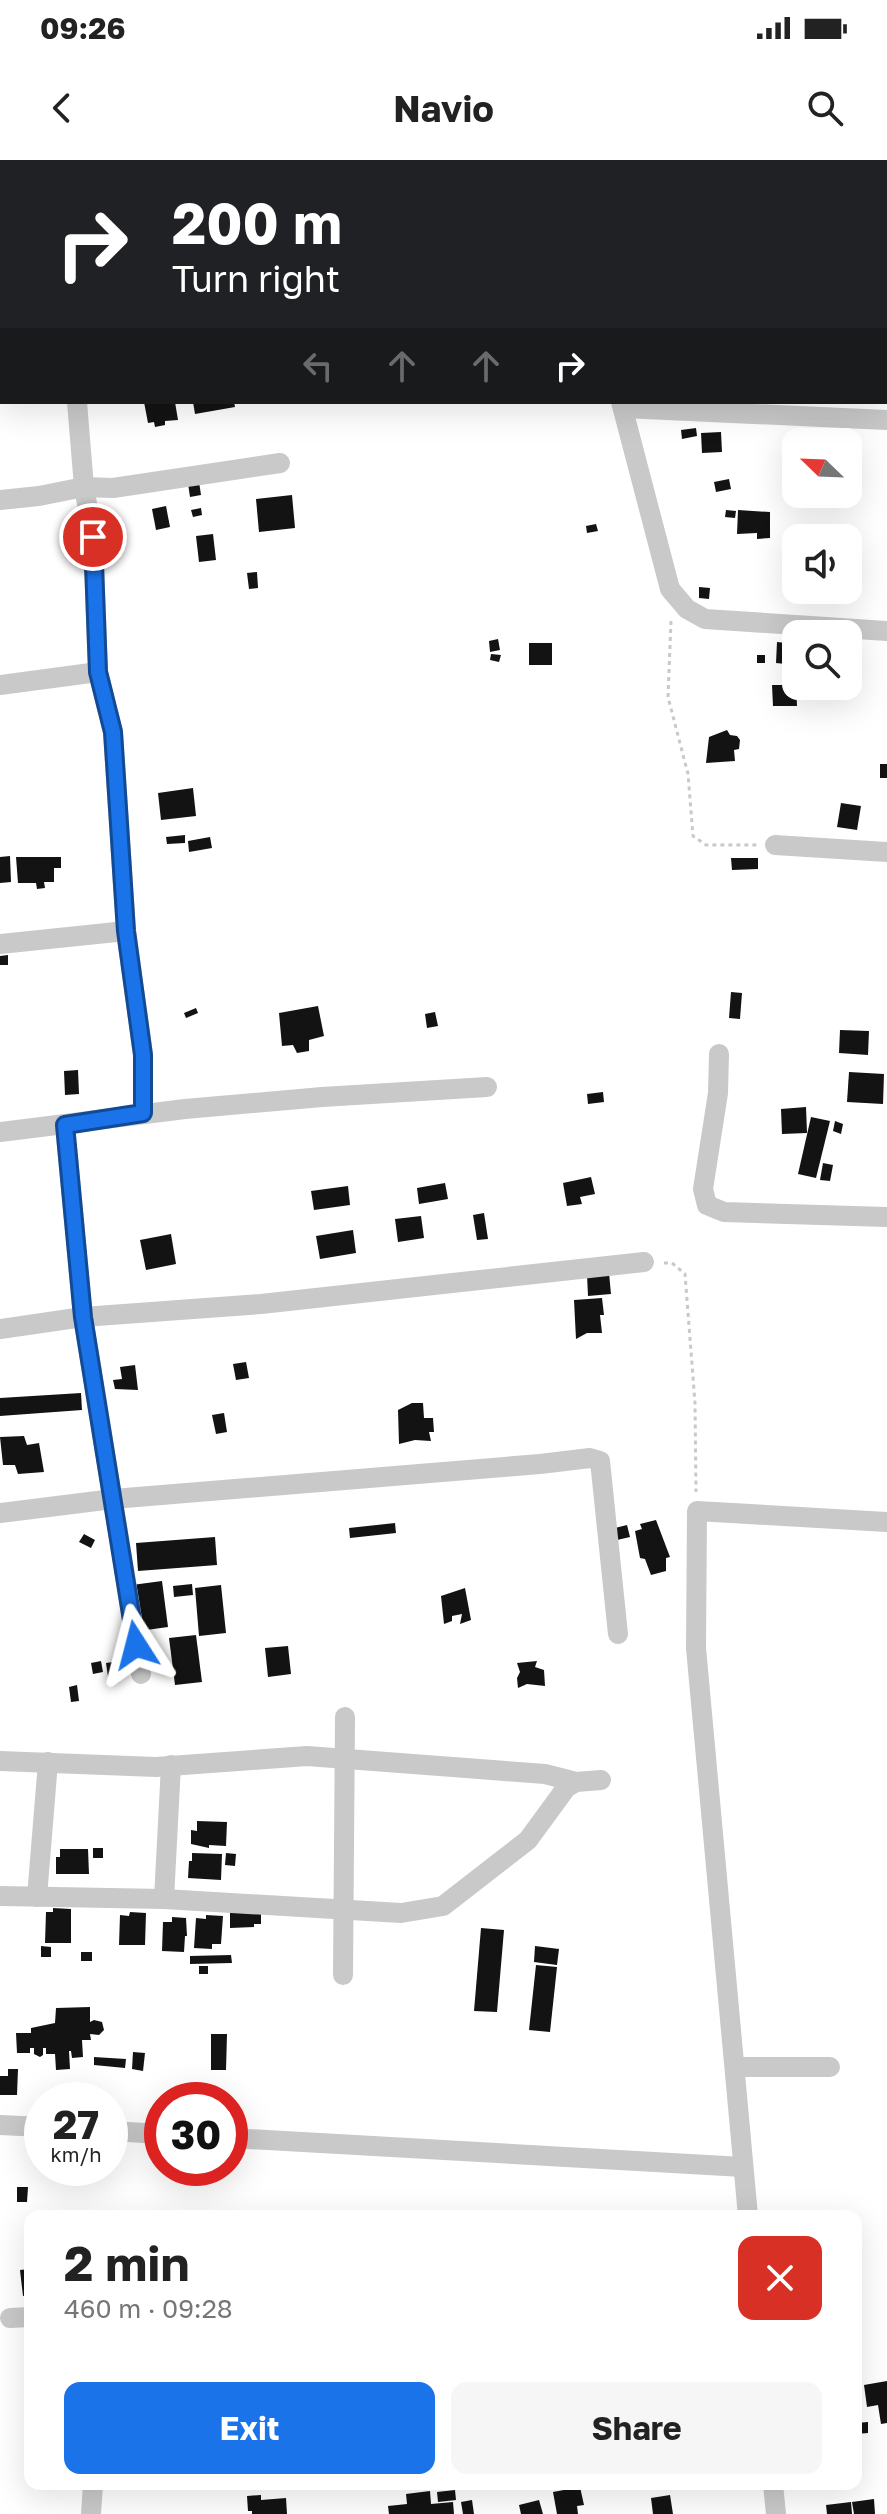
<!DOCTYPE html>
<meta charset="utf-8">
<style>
:root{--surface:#fff;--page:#f6f6f6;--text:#222;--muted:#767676;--accent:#1a73e8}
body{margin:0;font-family:"Golos Text",sans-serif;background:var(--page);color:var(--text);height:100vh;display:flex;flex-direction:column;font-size:30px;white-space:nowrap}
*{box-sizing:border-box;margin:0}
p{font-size:26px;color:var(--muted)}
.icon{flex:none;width:44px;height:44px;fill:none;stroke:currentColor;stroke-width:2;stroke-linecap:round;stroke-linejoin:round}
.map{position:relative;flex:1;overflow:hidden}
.drawer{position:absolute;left:24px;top:2050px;width:838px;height:280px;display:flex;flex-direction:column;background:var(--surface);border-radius:16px;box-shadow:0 8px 32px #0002}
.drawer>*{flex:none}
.hud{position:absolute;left:0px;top:0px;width:888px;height:244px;box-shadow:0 8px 32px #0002;background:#202124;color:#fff;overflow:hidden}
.needle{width:52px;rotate:293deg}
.controls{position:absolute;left:782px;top:268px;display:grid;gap:16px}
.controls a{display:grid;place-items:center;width:80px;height:80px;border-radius:16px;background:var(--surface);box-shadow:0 8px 32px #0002;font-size:40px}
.speed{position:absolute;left:24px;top:1922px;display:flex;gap:16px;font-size:40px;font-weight:700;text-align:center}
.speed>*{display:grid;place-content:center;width:104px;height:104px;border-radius:50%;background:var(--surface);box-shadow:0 8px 32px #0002;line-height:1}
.speed small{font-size:20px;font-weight:400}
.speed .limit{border:12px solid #d22;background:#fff;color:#111}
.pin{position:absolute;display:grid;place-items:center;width:68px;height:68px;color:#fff;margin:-34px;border:4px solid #fff;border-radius:50%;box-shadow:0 2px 8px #0007}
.me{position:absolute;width:88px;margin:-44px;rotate:351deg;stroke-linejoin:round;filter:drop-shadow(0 0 6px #0008)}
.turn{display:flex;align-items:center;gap:28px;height:168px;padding:0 40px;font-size:36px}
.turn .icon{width:104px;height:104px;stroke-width:2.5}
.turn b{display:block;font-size:56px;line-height:68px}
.lanes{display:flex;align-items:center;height:76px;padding:0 40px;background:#0003;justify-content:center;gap:40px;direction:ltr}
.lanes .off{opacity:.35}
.round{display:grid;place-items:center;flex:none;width:84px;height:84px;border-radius:16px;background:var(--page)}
.overview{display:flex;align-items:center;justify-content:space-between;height:136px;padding:0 40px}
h1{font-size:48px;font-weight:700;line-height:60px}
.button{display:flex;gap:16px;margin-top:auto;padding:16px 40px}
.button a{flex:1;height:92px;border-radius:16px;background:var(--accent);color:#fff;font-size:32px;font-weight:700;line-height:92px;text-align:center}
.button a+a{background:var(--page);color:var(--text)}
.status{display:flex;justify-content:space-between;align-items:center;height:56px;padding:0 40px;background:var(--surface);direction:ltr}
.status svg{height:22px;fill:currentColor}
header{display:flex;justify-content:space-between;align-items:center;height:104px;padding:0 40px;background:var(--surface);font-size:36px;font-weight:700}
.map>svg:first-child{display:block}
.building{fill:#131313}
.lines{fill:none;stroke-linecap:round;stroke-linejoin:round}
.path{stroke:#c9c9c9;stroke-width:3;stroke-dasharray:4 4;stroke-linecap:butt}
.minor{stroke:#c9c9c9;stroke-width:20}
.route-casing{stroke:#114b97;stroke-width:20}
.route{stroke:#1a73e8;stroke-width:14}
</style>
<div class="status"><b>09:26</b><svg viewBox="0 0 49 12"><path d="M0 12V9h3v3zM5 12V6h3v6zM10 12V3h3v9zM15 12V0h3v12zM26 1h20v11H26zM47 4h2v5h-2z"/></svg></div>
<header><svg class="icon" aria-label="back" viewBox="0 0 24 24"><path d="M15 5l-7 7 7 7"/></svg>Navio<svg class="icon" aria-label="search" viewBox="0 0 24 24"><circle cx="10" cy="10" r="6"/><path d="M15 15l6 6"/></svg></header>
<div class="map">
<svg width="887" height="2354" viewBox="0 0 887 2354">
<rect width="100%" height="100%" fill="#fff"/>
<g class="building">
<polygon points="144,242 175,242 178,260 165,261 165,265 155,267 154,262 148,263"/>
<polygon points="193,242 234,242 235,247 195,254"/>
<polygon points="696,268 697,276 682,279 681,270"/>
<polygon points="721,272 722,292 702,293 701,273"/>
<polygon points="198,315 201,335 190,337 187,317"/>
<polygon points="729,319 731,329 716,332 714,322"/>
<polygon points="292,335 295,368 259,372 256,339"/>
<polygon points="166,346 170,367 156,370 152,349"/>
<polygon points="201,348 202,355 193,357 191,350"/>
<polygon points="726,350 736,351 735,358 725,357"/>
<polygon points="738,350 770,352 770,378 757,379 757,373 737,374"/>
<polygon points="596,364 598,371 587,373 586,366"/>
<polygon points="213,374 216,400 199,402 196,376"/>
<polygon points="791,411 796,411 796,426 790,426"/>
<polygon points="257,412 258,428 249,429 247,413"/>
<polygon points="699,427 710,428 709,439 699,438"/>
<polygon points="498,479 500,490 490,492 489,481"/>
<polygon points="777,482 796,484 796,505 776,503"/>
<rect x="529" y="483" width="23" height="22"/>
<polygon points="491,494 501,495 499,502 490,500"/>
<rect x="757" y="495" width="8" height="8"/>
<polygon points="772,525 796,525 797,546 773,546"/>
<polygon points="727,570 730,575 737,576 740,580 739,589 734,590 735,601 706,603 709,577"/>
<rect x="880" y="604" width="7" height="14"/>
<polygon points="193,628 196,656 161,660 158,633"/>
<polygon points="841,643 861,646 857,670 837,667"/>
<polygon points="185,675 185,683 167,684 166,677"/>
<polygon points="210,677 212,688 189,692 188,681"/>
<polygon points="10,696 11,722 0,723 0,697"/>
<polygon points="16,697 61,697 61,708 54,708 54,722 44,722 45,728 37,729 36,723 18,723"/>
<polygon points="731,698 758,698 758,709 732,710"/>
<polygon points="8,795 8,805 0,805 0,796"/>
<polygon points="731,832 742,833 740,859 729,858"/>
<polygon points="318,846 324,876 309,880 309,891 297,893 293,885 282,886 279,853"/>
<polygon points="196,848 198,853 186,858 184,853"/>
<polygon points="435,852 438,866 427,868 425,854"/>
<polygon points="840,870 869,871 868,895 839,893"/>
<polygon points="78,910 79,934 65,935 64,911"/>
<polygon points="849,912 884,914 883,944 847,942"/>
<polygon points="603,932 604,942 588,944 587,934"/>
<polygon points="806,947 807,973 782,974 781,949"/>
<polygon points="811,957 830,961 816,1018 798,1014"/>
<polygon points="835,961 843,964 841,974 833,971"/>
<polygon points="823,1003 833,1005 830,1021 820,1020"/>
<polygon points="591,1017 595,1034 580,1037 582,1044 567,1046 563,1023"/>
<polygon points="445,1023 448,1039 419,1044 417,1028"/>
<polygon points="348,1026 350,1045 314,1050 311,1031"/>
<polygon points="484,1053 488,1079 477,1080 473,1055"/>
<polygon points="421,1056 424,1078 398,1082 395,1059"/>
<polygon points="353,1070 356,1093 320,1099 316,1076"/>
<polygon points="171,1074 176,1104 146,1110 140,1080"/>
<polygon points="609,1113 611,1134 588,1136 587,1115"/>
<polygon points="602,1138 604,1155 600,1155 602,1173 587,1173 576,1179 574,1140"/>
<polygon points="246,1202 249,1218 236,1220 233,1204"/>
<polygon points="135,1205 138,1230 115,1229 113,1220 122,1219 120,1207"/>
<polygon points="81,1233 82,1250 0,1256 0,1238"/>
<polygon points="412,1243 423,1243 424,1258 433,1258 434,1272 429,1272 431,1281 415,1280 399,1284 398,1250"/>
<polygon points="224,1253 227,1272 216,1274 212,1255"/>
<polygon points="24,1276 27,1285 39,1283 44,1312 18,1314 15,1305 3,1305 0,1277"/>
<polygon points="656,1360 670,1397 666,1398 666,1411 651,1415 645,1399 640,1398 635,1371 642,1369 640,1364"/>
<polygon points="395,1363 396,1373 350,1378 349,1368"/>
<polygon points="627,1365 630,1377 617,1380 615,1368"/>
<polygon points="84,1374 95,1380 91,1388 79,1382"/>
<polygon points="215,1377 217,1405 138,1411 136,1383"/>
<polygon points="162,1421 168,1467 139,1471 132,1425"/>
<polygon points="192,1424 193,1435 174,1437 173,1426"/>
<polygon points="221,1425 226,1473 199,1476 195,1428"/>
<polygon points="465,1428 471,1460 460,1464 462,1454 452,1456 452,1461 444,1464 441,1436"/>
<polygon points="196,1475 202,1522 175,1525 169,1478"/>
<polygon points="288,1486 291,1514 268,1517 265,1488"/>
<polygon points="101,1501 103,1512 93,1514 91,1503"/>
<polygon points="537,1501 535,1507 544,1510 545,1526 527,1524 518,1528 517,1518 520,1512 517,1503"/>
<polygon points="113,1502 116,1522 109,1523 106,1503"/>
<polygon points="77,1525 79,1541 71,1542 69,1527"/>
<polygon points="197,1661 227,1662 226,1686 209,1685 209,1688 191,1684 191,1670 197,1671"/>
<rect x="93" y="1688" width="10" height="10"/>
<polygon points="60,1689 88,1689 89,1714 56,1714 56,1697 60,1697"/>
<polygon points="192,1693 222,1694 221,1720 188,1718 189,1701 192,1701"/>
<polygon points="226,1693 236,1694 235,1706 225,1705"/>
<polygon points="230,1747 261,1750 261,1764 254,1764 254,1767 230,1768"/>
<polygon points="53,1748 71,1749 71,1783 45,1783 46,1752 53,1752"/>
<polygon points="130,1752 146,1753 145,1785 119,1785 120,1755 129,1756"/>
<polygon points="206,1755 223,1756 221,1784 212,1784 212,1789 194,1788 196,1758 206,1759"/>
<polygon points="172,1757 186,1758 187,1776 185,1776 184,1792 162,1791 163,1762 172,1762"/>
<polygon points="481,1768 504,1770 497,1852 474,1851"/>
<polygon points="41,1786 51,1787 51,1797 41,1797"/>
<polygon points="535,1786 559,1789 557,1805 534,1802"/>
<rect x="81" y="1792" width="11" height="9"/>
<polygon points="231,1795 232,1803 190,1804 190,1796"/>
<polygon points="536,1805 557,1807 550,1872 529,1870"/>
<rect x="199" y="1806" width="9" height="8"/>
<polygon points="90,1847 90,1862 94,1860 102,1862 104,1870 99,1875 90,1874 91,1880 82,1880 83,1897 72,1898 71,1891 69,1891 70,1909 56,1910 55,1894 46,1894 46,1888 43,1888 43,1895 40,1897 34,1894 34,1888 30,1888 30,1893 17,1893 16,1873 31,1873 31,1868 55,1863 56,1848"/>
<polygon points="211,1874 227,1874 226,1910 211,1910"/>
<polygon points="133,1892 145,1893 143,1911 132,1909"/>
<polygon points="94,1897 126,1899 125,1908 94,1905"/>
<polygon points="8,1909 18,1909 17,1935 0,1935 0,1916 8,1916"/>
<polygon points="17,2027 28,2027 27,2042 17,2042"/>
<polygon points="228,2050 228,2056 211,2056 211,2051"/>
<polygon points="30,2109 30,2135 23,2136 20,2110"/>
<polygon points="887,2221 887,2263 881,2264 878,2245 867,2247 864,2225"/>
<polygon points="868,2262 868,2273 856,2274 856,2263"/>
<polygon points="580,2327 584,2345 577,2346 578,2354 557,2354 553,2332"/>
<polygon points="455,2330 456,2340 438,2342 437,2332"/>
<polygon points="430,2331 431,2344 453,2342 454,2354 389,2354 388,2346 407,2344 406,2334"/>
<polygon points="261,2335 261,2340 286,2338 287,2354 252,2354 252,2351 248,2351 247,2336"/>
<polygon points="670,2335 673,2354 653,2354 651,2338"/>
<polygon points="874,2339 875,2354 854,2354 852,2342"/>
<polygon points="472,2340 474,2354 463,2354 461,2342"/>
<polygon points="539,2340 543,2354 521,2354 519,2345"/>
<polygon points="851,2342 852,2354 827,2354 826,2345"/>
</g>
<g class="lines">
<g class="path">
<polyline points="671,461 668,537 688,614 693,676 706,685 757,685"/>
<polyline points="664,1103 672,1103 685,1114 695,1243 696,1332"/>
</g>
<g class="minor">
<polyline points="54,0 54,2"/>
<polyline points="587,0 588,2"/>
<polyline points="621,242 670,429 687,449 705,459 887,471"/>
<polyline points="623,248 887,260"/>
<polyline points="0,340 39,336 84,327 77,242"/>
<polyline points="0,525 98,512"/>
<polyline points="775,685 887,692"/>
<polyline points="0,784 126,771"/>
<polyline points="719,894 718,933 703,1029 707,1045 724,1052 887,1057"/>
<polyline points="143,953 143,895 126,771 113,572 98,512 93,377 84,327 113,328 280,303"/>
<polyline points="65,965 83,1157 141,1514"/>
<polyline points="0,972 185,949 322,937 487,927"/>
<polyline points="0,1169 83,1157 261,1144 644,1102"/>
<polyline points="0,1353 113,1339 540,1304 590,1298 600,1301 618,1474"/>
<polyline points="0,1601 156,1607 307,1596 545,1614 576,1622"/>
<polyline points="0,1736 164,1739 401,1753 443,1746 528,1680 566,1628 576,1622 601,1620"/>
<polyline points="37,1737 48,1602"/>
<polyline points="164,1739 171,1605"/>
<polyline points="343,1815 345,1557"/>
<polyline points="735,1907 830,1907"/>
<polyline points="0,1965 42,1967"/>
<polyline points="110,1971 162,1974"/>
<polyline points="230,1978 743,2007"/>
<polyline points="748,2056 696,1488 697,1351 887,1362"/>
<polyline points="10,2158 30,2157"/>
<polyline points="773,2324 776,2354"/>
<polyline points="91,2354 93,2324"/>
</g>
</g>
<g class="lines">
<defs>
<polyline id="route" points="93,377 98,512 113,572 126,771 143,895 143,953 65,965 83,1157 136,1485"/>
</defs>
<use href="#route" class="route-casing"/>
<use href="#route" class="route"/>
</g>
</svg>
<div class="controls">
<a><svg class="needle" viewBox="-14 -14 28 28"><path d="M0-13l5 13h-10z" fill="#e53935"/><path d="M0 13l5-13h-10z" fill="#767676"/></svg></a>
<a><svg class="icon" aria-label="sound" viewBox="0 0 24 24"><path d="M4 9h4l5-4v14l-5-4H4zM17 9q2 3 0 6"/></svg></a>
<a><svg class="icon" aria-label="search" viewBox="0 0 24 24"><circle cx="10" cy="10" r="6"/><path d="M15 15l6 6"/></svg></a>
</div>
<div class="speed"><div>27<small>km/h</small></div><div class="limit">30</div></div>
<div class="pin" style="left:93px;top:377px;background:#d93025"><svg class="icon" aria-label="arrive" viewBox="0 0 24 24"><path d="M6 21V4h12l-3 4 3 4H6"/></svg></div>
<svg class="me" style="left:136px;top:1485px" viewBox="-20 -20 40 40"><path d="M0-17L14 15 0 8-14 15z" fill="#1a73e8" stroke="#fff" stroke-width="4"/></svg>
<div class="hud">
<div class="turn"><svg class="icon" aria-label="right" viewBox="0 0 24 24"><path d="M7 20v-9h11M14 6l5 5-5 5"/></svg><div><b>200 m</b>Turn right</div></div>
<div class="lanes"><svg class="icon off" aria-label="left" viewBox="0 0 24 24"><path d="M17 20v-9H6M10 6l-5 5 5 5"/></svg><svg class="icon off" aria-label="ahead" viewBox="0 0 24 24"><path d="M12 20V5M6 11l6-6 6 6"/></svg><svg class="icon off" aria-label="ahead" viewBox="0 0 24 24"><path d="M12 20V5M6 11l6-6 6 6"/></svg><svg class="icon" aria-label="right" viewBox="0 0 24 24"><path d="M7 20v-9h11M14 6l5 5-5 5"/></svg></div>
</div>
<section class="drawer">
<div class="overview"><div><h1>2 min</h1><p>460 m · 09:28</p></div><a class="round" style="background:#d93025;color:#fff"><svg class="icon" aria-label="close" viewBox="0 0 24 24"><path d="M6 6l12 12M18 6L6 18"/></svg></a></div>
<div class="button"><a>Exit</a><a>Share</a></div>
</section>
</div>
